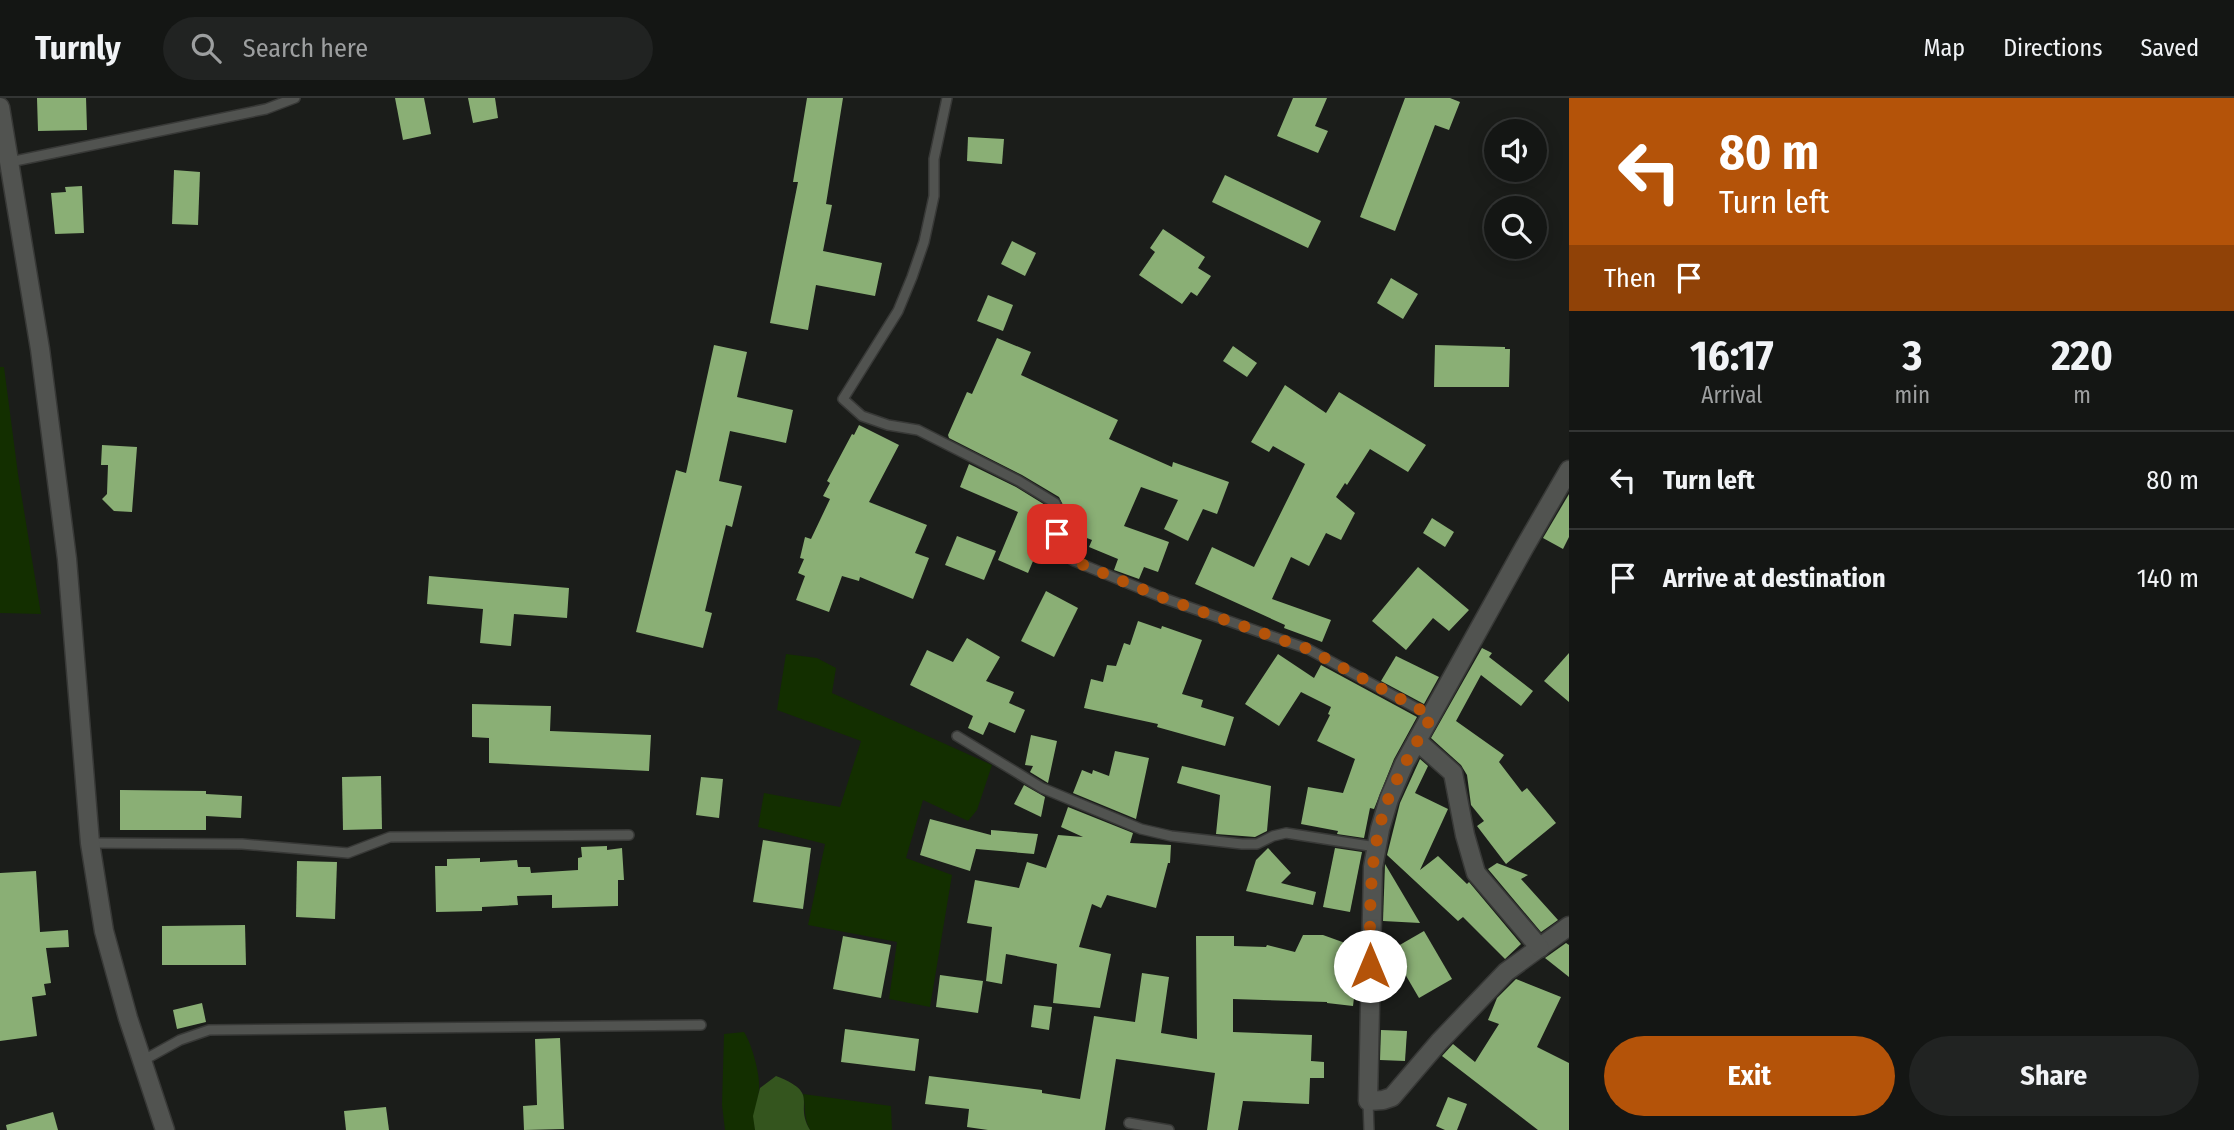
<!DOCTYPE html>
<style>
:root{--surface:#141614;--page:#212322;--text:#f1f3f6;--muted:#9d9fa0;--line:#333534;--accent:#b45309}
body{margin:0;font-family:"Fira Sans Condensed",sans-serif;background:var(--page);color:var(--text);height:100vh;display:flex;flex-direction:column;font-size:26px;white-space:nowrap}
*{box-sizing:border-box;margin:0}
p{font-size:23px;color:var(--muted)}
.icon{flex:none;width:38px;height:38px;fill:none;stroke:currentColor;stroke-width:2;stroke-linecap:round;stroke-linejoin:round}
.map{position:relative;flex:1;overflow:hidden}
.sheet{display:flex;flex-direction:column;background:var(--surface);width:665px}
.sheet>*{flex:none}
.guide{background:#b45309;color:#fff;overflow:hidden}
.buttons{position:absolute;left:1484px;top:21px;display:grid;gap:14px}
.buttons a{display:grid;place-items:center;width:63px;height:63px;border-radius:50%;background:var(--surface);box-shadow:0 4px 18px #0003,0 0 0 2px var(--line);font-size:35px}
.pin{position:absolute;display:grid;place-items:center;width:60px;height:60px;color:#fff;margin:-30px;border-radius:14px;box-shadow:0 4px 10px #0006}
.me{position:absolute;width:77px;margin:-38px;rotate:0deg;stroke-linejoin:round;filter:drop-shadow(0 0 5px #0008)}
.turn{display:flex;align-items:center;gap:24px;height:147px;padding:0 35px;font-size:32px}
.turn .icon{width:91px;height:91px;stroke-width:2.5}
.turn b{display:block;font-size:49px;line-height:60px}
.then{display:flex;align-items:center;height:66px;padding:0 35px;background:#0003;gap:14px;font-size:26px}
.eta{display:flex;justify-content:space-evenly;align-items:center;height:119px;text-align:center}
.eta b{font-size:42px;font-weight:700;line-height:49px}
.cta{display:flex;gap:14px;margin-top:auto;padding:14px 35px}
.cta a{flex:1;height:80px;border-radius:42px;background:var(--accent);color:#fff;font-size:28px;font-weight:700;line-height:80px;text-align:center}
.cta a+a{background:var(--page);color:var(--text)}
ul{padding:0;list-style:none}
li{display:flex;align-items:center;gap:21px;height:98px;padding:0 35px;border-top:2px solid var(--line)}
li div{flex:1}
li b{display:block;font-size:26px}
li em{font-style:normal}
header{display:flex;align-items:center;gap:42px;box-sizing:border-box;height:98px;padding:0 35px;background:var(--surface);border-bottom:2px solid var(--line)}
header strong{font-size:33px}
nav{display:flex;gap:38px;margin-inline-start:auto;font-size:24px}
.search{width:490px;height:63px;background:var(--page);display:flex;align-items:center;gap:18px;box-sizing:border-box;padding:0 24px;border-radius:38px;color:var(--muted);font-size:26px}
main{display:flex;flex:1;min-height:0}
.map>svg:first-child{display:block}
.green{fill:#132f00}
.water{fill:#34551e}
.building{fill:#8aaf75}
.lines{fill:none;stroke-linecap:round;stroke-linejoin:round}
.service-casing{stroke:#383937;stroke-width:12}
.minor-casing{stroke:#383937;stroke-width:21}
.tertiary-casing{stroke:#383937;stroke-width:21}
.service{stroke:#515350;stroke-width:9}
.minor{stroke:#515350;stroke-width:18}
.tertiary{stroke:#515350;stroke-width:18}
.route{stroke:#b45309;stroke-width:12;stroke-dasharray:0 21.6}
</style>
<header>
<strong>Turnly</strong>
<div class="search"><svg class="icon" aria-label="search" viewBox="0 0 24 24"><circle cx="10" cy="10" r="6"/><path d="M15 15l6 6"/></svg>Search here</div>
<nav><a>Map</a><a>Directions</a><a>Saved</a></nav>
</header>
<main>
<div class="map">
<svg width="1569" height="1032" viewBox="0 0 1569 1032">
<rect width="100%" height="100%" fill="#1b1d1a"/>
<g class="green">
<polygon points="0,269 4,269 18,376 41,516 0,515"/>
<polygon points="786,556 817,560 836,570 832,595 992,667 977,712 968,723 923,702 906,760 952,777 930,909 889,901 897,844 808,827 825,746 758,729 764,695 840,709 861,643 777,612"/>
<path d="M744,934C752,946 761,979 759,993C757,1008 753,1017 755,1032H725L722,1007L724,936Z"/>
<path d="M803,996L891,1008L892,1032H810C803,1020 806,1009 803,996Z"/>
</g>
<path class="water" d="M776,978C822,996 793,1004 810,1032H755L753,1018L760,990Z"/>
<g class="building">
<polygon points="37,0 86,0 87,32 38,33"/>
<polygon points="395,0 424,0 431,36 403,42"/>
<polygon points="468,0 495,0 498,20 473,25"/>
<polygon points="807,0 843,0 826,106 832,107 823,153 882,165 875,198 816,187 808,232 770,225 798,84 793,84"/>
<polygon points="1293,0 1327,0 1315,28 1328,33 1318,55 1277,38"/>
<polygon points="1405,0 1450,0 1460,4 1449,32 1435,27 1395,133 1360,119"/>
<polygon points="968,39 1004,41 1002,66 967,63"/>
<polygon points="174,72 200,74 198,127 172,126"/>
<polygon points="1225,77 1321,123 1308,150 1212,104"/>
<polygon points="82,88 84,135 55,136 51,95 66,94 65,89"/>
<polygon points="1163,131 1205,159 1198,170 1211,178 1197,198 1191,194 1182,206 1139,177 1155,154 1150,150"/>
<polygon points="1012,143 1036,155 1025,178 1001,166"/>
<polygon points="1391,180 1418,196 1403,221 1377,205"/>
<polygon points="988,197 1013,207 1003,233 977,223"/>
<polygon points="997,240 1031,254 1021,277 1118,322 1109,341 1172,369 1173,364 1229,384 1217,416 1203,411 1188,443 1164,431 1178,402 1141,389 1124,428 1169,444 1158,474 1144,469 1139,481 1114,472 1118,461 1089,449 1092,442 1066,432 1066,413 1059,399 1022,377 949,340 948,337 967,294 972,296"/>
<polygon points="714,247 747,254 737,299 793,312 786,345 730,333 719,383 742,388 732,429 726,427 705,513 712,515 703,550 636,534 676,372 686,375"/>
<polygon points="1435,247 1505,249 1505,251 1510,251 1509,289 1434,289"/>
<polygon points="1233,248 1257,265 1247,279 1223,263"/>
<polygon points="1285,287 1326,315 1339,294 1426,347 1408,374 1370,351 1347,387 1345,385 1336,399 1355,415 1341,442 1326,435 1309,468 1291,459 1272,501 1331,522 1322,544 1284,530 1285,527 1195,486 1212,449 1254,469 1305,366 1273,348 1269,354 1251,344"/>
<polygon points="859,327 899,347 869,404 927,427 915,455 929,460 913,501 860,479 859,483 842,478 829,514 796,502 805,478 798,475 804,461 800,460 805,439 811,441 830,401 823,398 830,385 827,383 852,336 854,337"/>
<polygon points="102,347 137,349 132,414 114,413 102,401 107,396 108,367 101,367"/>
<polygon points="969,366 1016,389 1050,410 1053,416 1052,427 1049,425 1028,475 998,462 1018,414 960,389"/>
<polygon points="1569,396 1569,439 1563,451 1543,440"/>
<polygon points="1432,420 1454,434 1445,449 1423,435"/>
<polygon points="957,438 996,453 984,482 945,467"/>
<polygon points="1418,469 1469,512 1449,533 1433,520 1406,552 1372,523"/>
<polygon points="429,478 569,490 567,520 514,516 511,548 480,545 483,511 427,506"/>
<polygon points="1046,493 1078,510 1054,559 1021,543"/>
<polygon points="1138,523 1161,531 1162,528 1202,542 1182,596 1203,602 1201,609 1234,619 1225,648 1157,629 1158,626 1084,610 1091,581 1103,584 1107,567 1116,568 1124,545 1130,547"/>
<polygon points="967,540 1000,559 986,583 1014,594 1009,605 1025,612 1015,635 989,624 983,637 968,630 973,618 910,587 927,552 953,564"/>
<polygon points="1482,550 1492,555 1489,559 1533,593 1521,608 1481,577 1456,623 1504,657 1499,664 1522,694 1527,690 1556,725 1506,766 1477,728 1484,723 1471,707 1467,677 1461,667 1431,640"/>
<polygon points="1569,555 1569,604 1544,583"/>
<polygon points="1278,556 1314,580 1321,567 1417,619 1394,661 1374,711 1370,710 1364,740 1337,736 1338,733 1301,726 1308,689 1343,695 1355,661 1317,643 1330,617 1328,616 1331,609 1301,594 1279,628 1245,606"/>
<polygon points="1396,558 1439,579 1424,606 1381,583"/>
<polygon points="472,606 551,608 550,633 651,637 649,673 489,665 489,640 472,639"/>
<polygon points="1031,637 1057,643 1048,685 1030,674 1033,668 1025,667"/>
<polygon points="1115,653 1149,660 1136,721 1073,695 1082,672 1092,676 1093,672 1109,678"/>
<polygon points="1420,661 1428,668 1415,695 1448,711 1420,772 1438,758 1467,786 1469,784 1521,846 1505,861 1463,819 1458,823 1387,757 1400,705"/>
<polygon points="1182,668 1271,688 1267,733 1255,739 1216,736 1220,697 1177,685"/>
<polygon points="381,678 382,731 343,732 342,679"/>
<polygon points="701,679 723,681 719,720 696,717"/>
<polygon points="1024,687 1045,699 1041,719 1014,706"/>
<polygon points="120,692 206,693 206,696 242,698 241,720 206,718 206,732 120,732"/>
<polygon points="1068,709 1133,735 1130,745 1171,747 1170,765 1168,765 1156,810 1107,797 1101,810 1092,806 1079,849 1111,856 1100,910 1053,905 1057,866 1006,856 1002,886 986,883 992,829 967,825 975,782 1019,790 1027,764 1046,770 1058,737 1083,739 1061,729"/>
<polygon points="930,721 991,737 991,732 1038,736 1034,756 976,751 970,773 920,757"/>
<polygon points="763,742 811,750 803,811 753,804"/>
<polygon points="607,748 607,752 622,750 624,782 618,782 618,808 552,810 552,797 517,798 518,807 482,809 482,813 436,814 435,768 447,768 447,761 480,760 480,764 517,762 518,769 530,769 531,775 578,772 578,760 582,759 581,749"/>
<polygon points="1268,750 1291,775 1281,785 1316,794 1313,807 1246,793 1256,762"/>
<polygon points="1335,750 1362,754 1350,814 1323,809"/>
<polygon points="297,763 337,764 335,821 296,819"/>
<polygon points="1497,765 1528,777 1521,781 1558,822 1541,834 1488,771"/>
<polygon points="1385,766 1420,825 1383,823"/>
<polygon points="36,773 40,834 68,832 69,849 46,850 51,885 44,886 46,897 32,899 37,938 0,943 0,775"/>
<polygon points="245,827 246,867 162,867 162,828"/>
<polygon points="1424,833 1452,881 1419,900 1391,852"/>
<polygon points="1303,837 1323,837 1359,850 1350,884 1356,884 1353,908 1327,905 1327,904 1233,901 1233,934 1312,937 1311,963 1324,964 1324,980 1310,980 1309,1006 1243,1003 1238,1032 1207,1032 1215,975 1116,961 1105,1032 988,1032 967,1029 969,1011 925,1006 929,978 1042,992 1042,995 1080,1001 1094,918 1135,924 1142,875 1169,879 1161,935 1197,941 1196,838 1234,838 1234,848 1266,849 1267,847 1295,854"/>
<polygon points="843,838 891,847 881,900 833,891"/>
<polygon points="1566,845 1569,847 1569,879 1545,860"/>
<polygon points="940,877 983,883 978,915 936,909"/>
<polygon points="1516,881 1561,899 1537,949 1569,965 1569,1032 1538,1032 1442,958 1453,946 1475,964 1499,926 1488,922 1497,900"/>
<polygon points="202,905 206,924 177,931 173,912"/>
<polygon points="1034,907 1052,909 1049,932 1031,929"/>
<polygon points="845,931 919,941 915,973 841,964"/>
<polygon points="1381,932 1407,933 1405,963 1380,962"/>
<polygon points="560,940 564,1031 524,1032 523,1008 537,1007 535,941"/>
<polygon points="1448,999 1467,1006 1457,1032 1445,1032 1436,1028"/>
<polygon points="386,1009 389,1032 346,1032 344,1013"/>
<polygon points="53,1014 58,1032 7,1032 6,1027"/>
</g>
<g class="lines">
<defs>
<g id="service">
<polyline points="947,0 934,61 934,98 924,144 912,179 898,213 843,301 862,318 888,327 918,332 1019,383 1055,405 1060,415 1058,448 1062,455 1074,463 1166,501 1308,551 1431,618"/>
<polyline points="10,64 266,11 295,0"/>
<polyline points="957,638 1042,690 1141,731 1171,738 1242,746 1257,746 1273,738 1286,735 1376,749"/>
<polyline points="90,745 242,746 348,755 390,739 629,737"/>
<polyline points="142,963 180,942 209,932 701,927"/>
<polyline points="1368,1003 1369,1032"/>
<polyline points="1129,1025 1169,1032"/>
</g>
<g id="minor">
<polyline points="1569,372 1524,450 1404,666 1389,701 1380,731 1373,769 1368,1003 1383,1002 1392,999 1439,944 1506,874 1569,828"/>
<polyline points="1417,643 1453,675 1465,737 1476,775 1540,850"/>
</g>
<polyline id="tertiary" points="0,9 40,251 67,461 90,745 104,833 128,920 165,1032"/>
</defs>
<use href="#service" class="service-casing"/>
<use href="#minor" class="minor-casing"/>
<use href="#tertiary" class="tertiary-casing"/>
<use href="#service" class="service"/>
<use href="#minor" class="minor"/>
<use href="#tertiary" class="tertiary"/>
</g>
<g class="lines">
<path class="route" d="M1057,436C1058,451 1063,455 1074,463L1166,501L1308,551L1432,618C1416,645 1401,671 1389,699C1368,752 1370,812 1370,868"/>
</g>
</svg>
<div class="buttons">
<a><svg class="icon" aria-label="sound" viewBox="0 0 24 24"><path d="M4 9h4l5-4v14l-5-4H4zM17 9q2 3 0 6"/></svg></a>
<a><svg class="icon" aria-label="search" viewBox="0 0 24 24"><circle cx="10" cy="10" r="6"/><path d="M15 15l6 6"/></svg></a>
</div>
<div class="pin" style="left:1057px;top:436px;background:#d93025"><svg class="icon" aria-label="arrive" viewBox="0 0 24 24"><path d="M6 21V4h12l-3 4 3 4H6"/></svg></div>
<svg class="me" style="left:1370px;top:868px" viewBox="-20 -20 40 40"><circle r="19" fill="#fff"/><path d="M0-13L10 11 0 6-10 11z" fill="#b45309"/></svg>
</div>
<section class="sheet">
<div class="guide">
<div class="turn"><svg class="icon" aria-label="left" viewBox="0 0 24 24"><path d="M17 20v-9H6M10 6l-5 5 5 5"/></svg><div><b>80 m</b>Turn left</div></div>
<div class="then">Then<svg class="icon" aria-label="arrive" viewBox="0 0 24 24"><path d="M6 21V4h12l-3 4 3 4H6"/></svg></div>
</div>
<div class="eta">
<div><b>16:17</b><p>Arrival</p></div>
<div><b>3</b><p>min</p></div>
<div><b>220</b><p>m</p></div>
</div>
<ul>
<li><svg class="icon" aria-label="left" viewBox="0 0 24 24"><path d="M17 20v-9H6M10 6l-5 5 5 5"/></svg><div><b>Turn left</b></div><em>80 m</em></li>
<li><svg class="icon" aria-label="arrive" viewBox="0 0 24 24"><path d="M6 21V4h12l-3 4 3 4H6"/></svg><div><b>Arrive at destination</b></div><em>140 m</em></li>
</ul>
<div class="cta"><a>Exit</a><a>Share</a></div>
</section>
</main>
